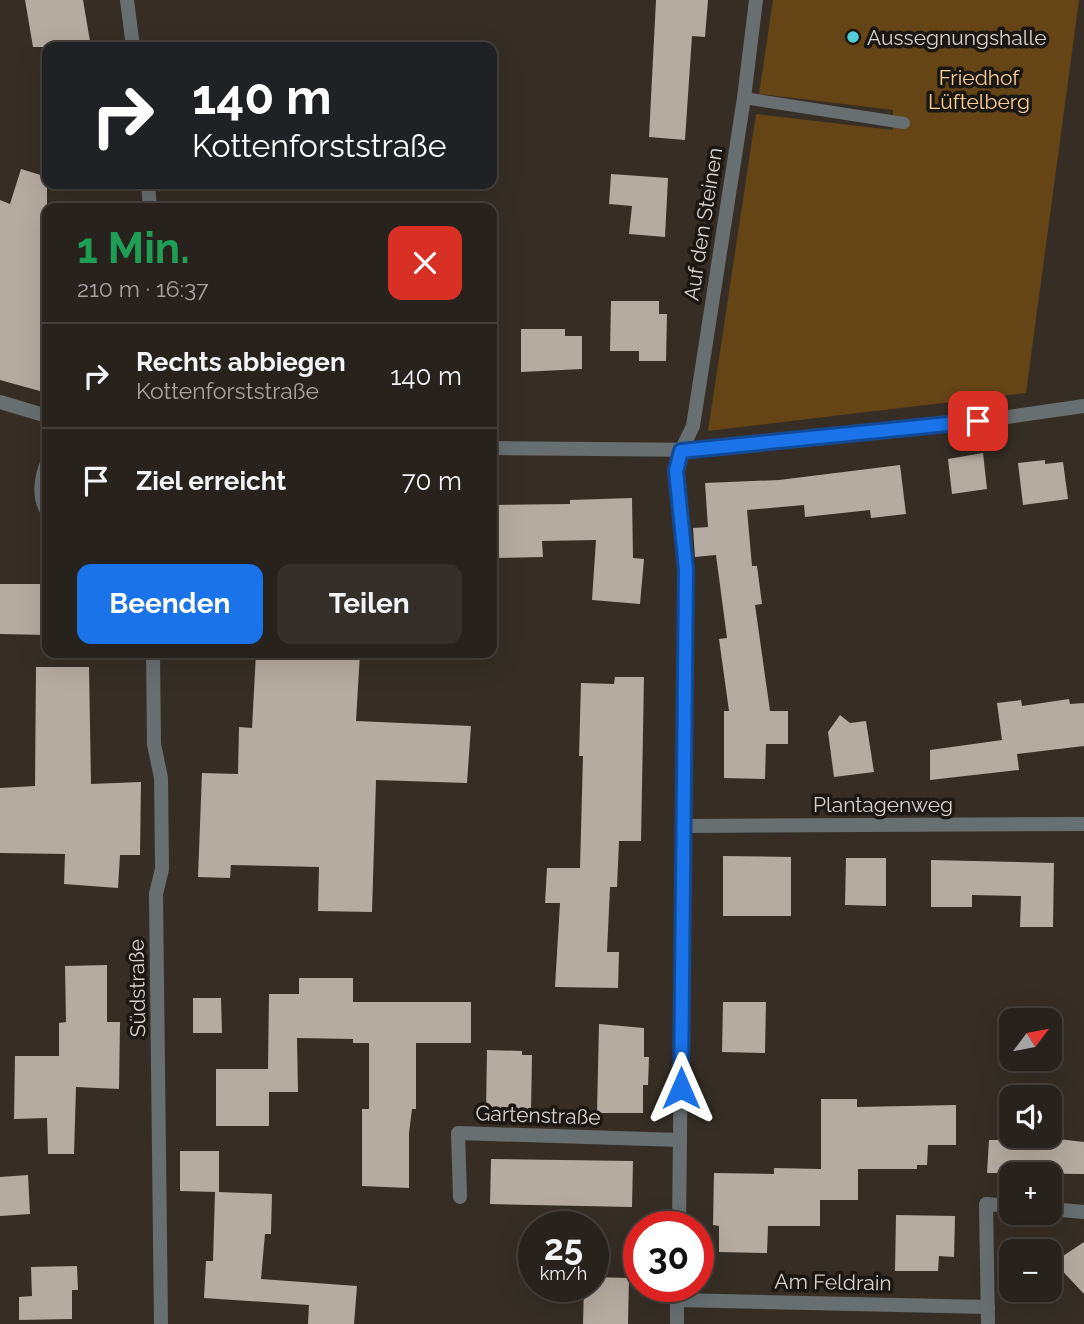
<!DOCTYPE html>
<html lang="de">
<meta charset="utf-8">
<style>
:root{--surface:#28221c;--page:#342f29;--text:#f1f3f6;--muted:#a5a4a3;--line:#443f3b;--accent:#1a73e8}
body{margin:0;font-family:Raleway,sans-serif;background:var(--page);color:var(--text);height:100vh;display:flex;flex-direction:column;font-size:26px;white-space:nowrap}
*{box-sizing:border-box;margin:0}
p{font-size:23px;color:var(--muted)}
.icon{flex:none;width:38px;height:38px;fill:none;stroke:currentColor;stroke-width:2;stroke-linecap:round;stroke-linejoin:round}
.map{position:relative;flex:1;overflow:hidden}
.panel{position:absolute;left:42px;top:203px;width:455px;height:455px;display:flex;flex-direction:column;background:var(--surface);border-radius:14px;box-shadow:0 7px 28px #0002,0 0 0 2px var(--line)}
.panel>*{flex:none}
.banner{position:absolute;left:42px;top:42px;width:455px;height:147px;border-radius:14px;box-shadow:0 7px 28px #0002,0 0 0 2px var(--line);background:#202124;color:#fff;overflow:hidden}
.needle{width:46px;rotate:58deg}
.buttons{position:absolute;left:999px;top:1008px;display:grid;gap:14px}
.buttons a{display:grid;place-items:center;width:63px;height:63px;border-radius:14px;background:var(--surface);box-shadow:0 7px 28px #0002,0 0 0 2px var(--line);font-size:35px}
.speed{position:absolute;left:518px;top:1211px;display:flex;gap:14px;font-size:35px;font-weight:700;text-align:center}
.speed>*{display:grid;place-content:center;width:91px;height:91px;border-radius:50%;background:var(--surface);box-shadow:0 7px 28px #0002,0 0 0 2px var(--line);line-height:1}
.speed small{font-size:18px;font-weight:400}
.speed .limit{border:10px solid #d22;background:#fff;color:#111}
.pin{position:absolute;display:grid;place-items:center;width:60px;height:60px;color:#fff;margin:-30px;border-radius:14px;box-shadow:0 4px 10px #0006}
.me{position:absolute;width:77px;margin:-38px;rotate:0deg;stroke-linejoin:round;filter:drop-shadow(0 0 5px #0008)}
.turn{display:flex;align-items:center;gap:24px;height:147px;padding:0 35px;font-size:32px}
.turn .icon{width:91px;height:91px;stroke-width:2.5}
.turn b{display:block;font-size:49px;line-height:60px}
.round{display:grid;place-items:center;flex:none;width:74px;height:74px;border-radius:14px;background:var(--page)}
.summary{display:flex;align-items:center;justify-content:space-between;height:119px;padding:0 35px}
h1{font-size:42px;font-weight:700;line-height:52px;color:#1e9e55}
.cta{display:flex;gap:14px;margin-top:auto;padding:14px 35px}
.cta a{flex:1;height:80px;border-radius:14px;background:var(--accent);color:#fff;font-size:28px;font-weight:700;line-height:80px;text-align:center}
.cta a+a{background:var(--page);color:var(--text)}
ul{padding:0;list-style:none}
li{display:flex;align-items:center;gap:21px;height:105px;padding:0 35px;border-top:2px solid var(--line)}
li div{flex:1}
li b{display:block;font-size:26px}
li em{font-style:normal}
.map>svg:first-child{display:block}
.green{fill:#654416}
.building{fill:#b5aba0}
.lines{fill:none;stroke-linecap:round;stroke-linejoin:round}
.lane{stroke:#686f70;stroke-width:12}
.street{stroke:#686f70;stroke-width:14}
.route-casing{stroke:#114b97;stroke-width:18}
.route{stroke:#1a73e8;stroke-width:12}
.poi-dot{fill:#52ccd6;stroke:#1b1713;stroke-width:2.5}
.labels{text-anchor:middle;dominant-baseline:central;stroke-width:7;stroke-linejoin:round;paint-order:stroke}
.poi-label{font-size:21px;fill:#d7d2cc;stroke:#1b1713;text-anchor:start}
.park-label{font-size:21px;fill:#fbce97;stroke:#1b1713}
.street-label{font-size:21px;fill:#d7d2cc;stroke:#1b1713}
</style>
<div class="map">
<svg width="1084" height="1324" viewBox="0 0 1084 1324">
<rect width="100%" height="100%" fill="#362e25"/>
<polygon class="green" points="773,0 1079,0 1026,393 708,431 756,114 893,130 893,110 759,94"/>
<g class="building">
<polygon points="25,0 83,0 91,47 33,47"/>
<polygon points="656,0 708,0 705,37 692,36 685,140 649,137"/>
<polygon points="21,169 47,177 47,393 0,380 0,200 10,204"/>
<polygon points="611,174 668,178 665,237 629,234 632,206 609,204"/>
<polygon points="611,301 659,301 659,314 667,314 666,361 639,361 639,351 610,351"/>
<polygon points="521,329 565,329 565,336 582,336 582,369 521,372"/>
<polygon points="983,453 987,489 952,494 948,459"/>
<polygon points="1045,460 1045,464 1063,462 1068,499 1023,505 1018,463"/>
<polygon points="900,465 906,514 871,518 870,510 805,517 804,505 747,510 752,566 757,566 762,604 755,605 770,711 788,711 788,744 766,744 765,779 724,778 724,711 729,711 719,639 727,638 716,555 695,557 693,528 708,527 705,483 779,480"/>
<polygon points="632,498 633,558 644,559 640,604 592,600 596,540 542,541 543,557 492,558 492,505 570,504 570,500"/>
<polygon points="0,584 47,584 47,635 0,634"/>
<polygon points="256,653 360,653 356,721 471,726 467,783 376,780 372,912 318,911 319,867 231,865 230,878 198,877 202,773 238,774 239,727 252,728"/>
<polygon points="36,667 89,667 91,784 141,782 140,855 120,855 118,888 64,884 65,854 0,853 0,788 35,786"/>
<polygon points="615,677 644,677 641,841 619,841 617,887 610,887 607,952 619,952 618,988 555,987 560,903 545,903 547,868 580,868 583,756 579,756 581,683 614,684"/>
<polygon points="1069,699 1070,704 1084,703 1084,746 1017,754 1019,770 930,780 930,750 1002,740 997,703 1021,700 1022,706"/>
<polygon points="840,715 850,723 866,721 874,772 834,777 828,732"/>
<polygon points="723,856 791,857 791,916 723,916"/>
<polygon points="846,858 886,858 886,906 845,905"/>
<polygon points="931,860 1054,863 1053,927 1020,927 1021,896 972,895 972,907 931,907"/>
<polygon points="107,965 107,1022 120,1022 119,1089 76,1087 74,1154 48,1154 47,1118 14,1119 15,1056 59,1056 59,1023 66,1022 65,966"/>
<polygon points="299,978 353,978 353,1002 471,1002 471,1043 416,1043 416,1109 412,1109 409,1133 409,1188 362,1186 362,1109 369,1109 369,1043 353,1043 353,1039 297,1038 298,1092 269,1092 269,1126 216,1126 216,1069 268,1069 269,994 299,994"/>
<polygon points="193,998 221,998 222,1033 193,1033"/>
<polygon points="723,1002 766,1002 765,1053 722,1052"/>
<polygon points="599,1024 644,1028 644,1057 649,1057 648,1085 643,1085 643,1113 597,1113"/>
<polygon points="487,1050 522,1051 522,1055 532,1055 531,1111 486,1111"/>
<polygon points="821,1099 857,1099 857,1107 956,1105 956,1145 928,1145 927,1165 917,1165 917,1169 858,1169 858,1200 820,1200 820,1226 768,1226 767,1253 719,1252 719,1226 713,1225 714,1173 774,1174 774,1168 821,1169"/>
<polygon points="1008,1133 1084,1142 1084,1174 987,1173 989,1140 1000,1140"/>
<polygon points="180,1151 219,1151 219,1192 272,1194 271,1234 265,1234 261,1279 357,1286 354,1324 308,1324 309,1305 204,1298 206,1261 213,1261 215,1192 180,1191"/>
<polygon points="491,1159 633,1161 632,1207 490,1204"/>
<polygon points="28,1175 30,1214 0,1216 0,1177"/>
<polygon points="896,1215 955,1216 954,1257 939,1256 938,1271 895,1271"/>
<polygon points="1084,1242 1084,1294 1054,1262"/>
<polygon points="77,1266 78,1290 72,1290 72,1319 19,1320 19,1297 32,1296 31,1267"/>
<polygon points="593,1277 629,1278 628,1324 583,1324 584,1286 593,1286"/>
</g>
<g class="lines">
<g class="lane">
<polyline points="744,98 904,123"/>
<path d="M47,460C40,477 36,496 47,513"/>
</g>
<g class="street">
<polyline points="127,0 133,47"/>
<polyline points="148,184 150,208"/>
<polyline points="0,402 47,416"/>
<polyline points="492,448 706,450 952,425 1084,406"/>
<polyline points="153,653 154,744 161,778 162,869 156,894 161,1324"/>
<polyline points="683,826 1084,824"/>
<polyline points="460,1197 458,1133 680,1140"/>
<polyline points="1050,1209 1084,1212"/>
<polyline points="679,1227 686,569 676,471 681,451 693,426 744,98 756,0"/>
<polyline points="677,1300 988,1307"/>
<polyline points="677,1324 677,1286"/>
<polyline points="988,1324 986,1204 1012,1206"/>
</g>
</g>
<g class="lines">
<defs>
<polyline id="route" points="681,1088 686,569 676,471 681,451 978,421"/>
</defs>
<use href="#route" class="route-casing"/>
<use href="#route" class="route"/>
</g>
<circle class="poi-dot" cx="853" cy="37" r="7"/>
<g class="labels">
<g class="poi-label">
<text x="867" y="37">Aussegnungshalle</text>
</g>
<g class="park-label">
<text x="979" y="77">Friedhof<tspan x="979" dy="24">Lüftelberg</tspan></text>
</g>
<g class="street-label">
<text transform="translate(703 224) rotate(-81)">Auf den Steinen</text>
<text x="883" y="804">Plantagenweg</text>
<text transform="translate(137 988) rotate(-91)">Südstraße</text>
<text transform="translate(538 1115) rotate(2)">Gartenstraße</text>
<text transform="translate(833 1282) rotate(1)">Am Feldrain</text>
</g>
</g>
</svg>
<div class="buttons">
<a><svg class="needle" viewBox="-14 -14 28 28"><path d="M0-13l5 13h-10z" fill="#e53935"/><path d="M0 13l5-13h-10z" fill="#a5a4a3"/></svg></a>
<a><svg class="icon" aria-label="sound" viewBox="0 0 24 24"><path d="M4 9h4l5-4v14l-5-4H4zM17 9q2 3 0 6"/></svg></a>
<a>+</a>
<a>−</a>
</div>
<div class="speed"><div>25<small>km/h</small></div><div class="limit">30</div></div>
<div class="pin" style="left:978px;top:421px;background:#d93025"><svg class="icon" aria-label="arrive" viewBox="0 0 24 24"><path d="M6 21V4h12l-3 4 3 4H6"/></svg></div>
<svg class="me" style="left:681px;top:1088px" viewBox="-20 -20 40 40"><path d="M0-17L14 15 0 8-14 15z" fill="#1a73e8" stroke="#fff" stroke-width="4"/></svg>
<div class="banner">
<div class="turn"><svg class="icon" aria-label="right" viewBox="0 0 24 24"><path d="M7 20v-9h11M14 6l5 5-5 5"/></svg><div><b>140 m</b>Kottenforststraße</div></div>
</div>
<section class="panel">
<div class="summary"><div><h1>1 Min.</h1><p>210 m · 16:37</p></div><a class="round" style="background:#d93025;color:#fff"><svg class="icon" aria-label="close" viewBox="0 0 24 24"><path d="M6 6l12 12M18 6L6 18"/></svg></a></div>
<ul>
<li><svg class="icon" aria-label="right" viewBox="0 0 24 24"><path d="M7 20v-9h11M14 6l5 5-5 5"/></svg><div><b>Rechts abbiegen</b><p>Kottenforststraße</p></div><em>140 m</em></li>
<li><svg class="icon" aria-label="arrive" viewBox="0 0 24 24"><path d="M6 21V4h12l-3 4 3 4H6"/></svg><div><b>Ziel erreicht</b></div><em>70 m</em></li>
</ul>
<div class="cta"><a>Beenden</a><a>Teilen</a></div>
</section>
</div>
